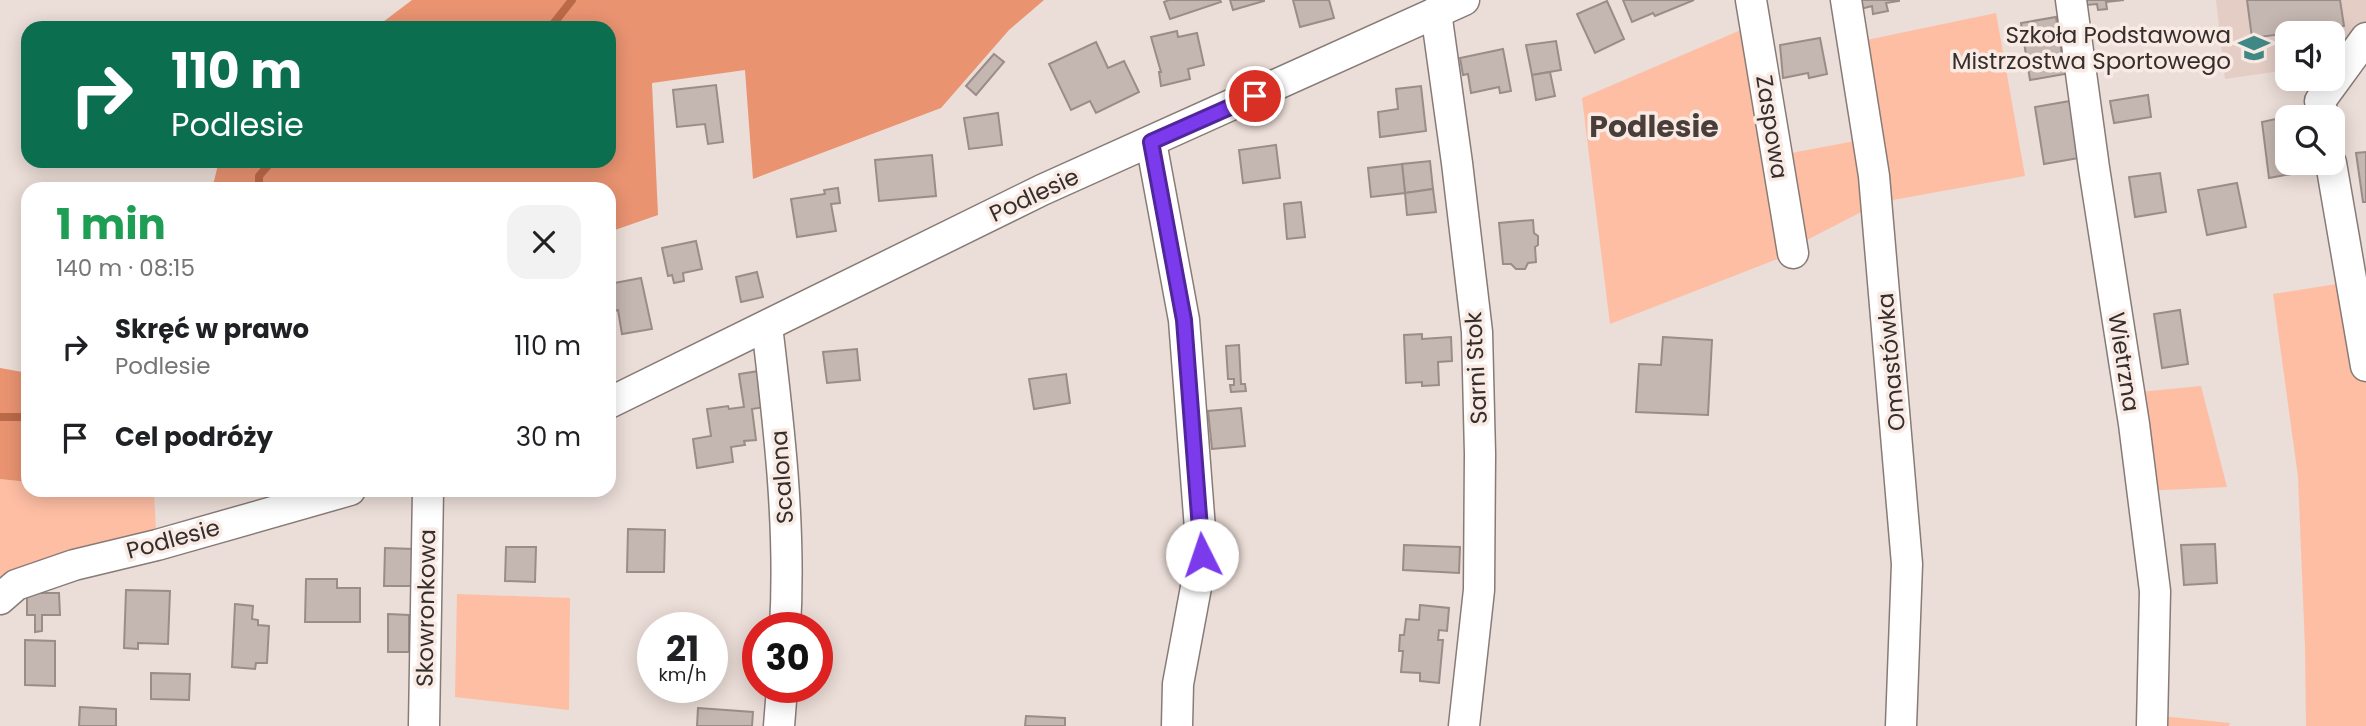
<!DOCTYPE html>
<html lang="pl">
<meta charset="utf-8">
<style>
:root{--surface:#fff;--page:#f2f2f2;--text:#202124;--muted:#757577}
body{margin:0;font-family:Poppins,sans-serif;background:var(--page);color:var(--text);height:100vh;display:flex;flex-direction:column;font-size:26px;white-space:nowrap}
*{box-sizing:border-box;margin:0}
p{font-size:23px;color:var(--muted)}
.icon{flex:none;width:38px;height:38px;fill:none;stroke:currentColor;stroke-width:2;stroke-linecap:round;stroke-linejoin:round}
.map{position:relative;flex:1;overflow:hidden}
.sheet{position:absolute;left:21px;top:182px;width:595px;height:315px;display:flex;flex-direction:column;background:var(--surface);border-radius:21px;box-shadow:0 4px 18px #0003}
.sheet>*{flex:none}
.guide{position:absolute;left:21px;top:21px;width:595px;height:147px;border-radius:21px;box-shadow:0 4px 18px #0003;background:#0b6e4f;color:#fff;overflow:hidden}
.controls{position:absolute;left:2275px;top:21px;display:grid;gap:14px}
.controls a{display:grid;place-items:center;width:70px;height:70px;border-radius:14px;background:var(--surface);box-shadow:0 4px 18px #0003;font-size:35px}
.speed{position:absolute;left:637px;top:612px;display:flex;gap:14px;font-size:35px;font-weight:700;text-align:center}
.speed>*{display:grid;place-content:center;width:91px;height:91px;border-radius:50%;background:var(--surface);box-shadow:0 4px 18px #0003;line-height:1}
.speed small{font-size:18px;font-weight:400}
.speed .limit{border:10px solid #d22;background:#fff;color:#111}
.pin{position:absolute;display:grid;place-items:center;width:60px;height:60px;color:#fff;margin:-30px;border:4px solid #fff;border-radius:50%;box-shadow:0 2px 7px #0007}
.me{position:absolute;width:77px;margin:-38px;rotate:356deg;stroke-linejoin:round;filter:drop-shadow(0 0 5px #0008)}
.turn{display:flex;align-items:center;gap:24px;height:147px;padding:0 35px;font-size:32px}
.turn .icon{width:91px;height:91px;stroke-width:2.5}
.turn b{display:block;font-size:49px;line-height:60px}
.round{display:grid;place-items:center;flex:none;width:74px;height:74px;border-radius:21px;background:var(--page)}
.headline{display:flex;align-items:center;justify-content:space-between;height:119px;padding:0 35px}
h1{font-size:42px;font-weight:700;line-height:52px;color:#1e9e55}
ul{padding:0;list-style:none}
li{display:flex;align-items:center;gap:21px;height:91px;padding:0 35px}
li div{flex:1}
li b{display:block;font-size:26px}
li em{font-style:normal}
.map>svg:first-child{display:block}
.built{fill:#e3cdc5}
.green{fill:#febea4}
.forest{fill:#e99371}
.lines{fill:none;stroke-linecap:round;stroke-linejoin:round}
.stream{stroke:#bb6a48;stroke-width:8}
.building{fill:#c4b6b0;stroke:#9a8c87;stroke-width:2}
.street-casing{stroke:#887b76;stroke-width:33}
.street{stroke:#fff;stroke-width:30}
.route-casing{stroke:#51269a;stroke-width:18}
.route{stroke:#7c3aed;stroke-width:12}
.labels{text-anchor:middle;dominant-baseline:central;stroke-width:7;stroke-linejoin:round;paint-order:stroke}
.poi-label{font-size:23px;fill:#342e2c;stroke:#f9eae4;text-anchor:end}
.street-label{font-size:23px;fill:#342e2c;stroke:#f9eae4}
.district-label{font-size:30px;font-weight:bold;fill:#4a3e3a;stroke:#f9eae4}
</style>
<div class="map">
<svg width="2366" height="726" viewBox="0 0 2366 726">
<rect width="100%" height="100%" fill="#ebddd7"/>
<polygon class="built" points="2216,0 2366,0 2366,27 2333,63 2333,33 2287,33 2287,70 2225,79"/>
<g class="green">
<polygon points="1996,13 2025,176 1882,202 1857,42"/>
<polygon points="1755,24 1793,253 1610,324 1582,98"/>
<polygon points="1860,140 1871,207 1797,245 1781,155"/>
<polygon points="2343,283 2366,366 2366,726 2306,726 2305,647 2298,477 2273,294"/>
<polygon points="2201,386 2227,487 2142,491 2129,393"/>
<path d="M0,479L28,482V490H120L154,493L156,531C105,544 47,553 0,577Z"/>
<polygon points="457,594 570,598 569,710 455,697"/>
<polygon points="2152,715 2230,723 2229,726 2152,726"/>
</g>
<g class="forest">
<polygon points="412,0 1044,0 1009,30 941,108 753,179 745,70 652,83 658,215 609,232 609,189 212,189 219,161 609,161 609,28 375,28"/>
<polygon points="0,368 28,373 28,482 0,479"/>
</g>
<g class="lines">
<g class="stream">
<polyline points="550,28 572,0"/>
<polyline points="259,189 259,176 272,161"/>
<polyline points="0,417 28,417"/>
</g>
</g>
<g class="building">
<polygon points="1169,0 1220,0 1221,2 1170,19 1164,2"/>
<polygon points="1230,0 1264,0 1264,1 1233,10"/>
<polygon points="1293,0 1329,0 1334,18 1300,27"/>
<polygon points="1623,0 1694,0 1655,16 1653,13 1632,22"/>
<polygon points="1855,0 1899,0 1899,1 1886,3 1888,11 1873,14 1872,6 1857,10"/>
<polygon points="2087,0 2124,0 2106,2 2107,9 2098,10 2097,4 2087,5"/>
<polygon points="2247,0 2340,0 2344,26 2252,38"/>
<polygon points="1607,1 1624,39 1595,53 1577,14"/>
<polygon points="2056,17 2065,74 2030,80 2021,23"/>
<polygon points="1177,31 1178,37 1197,33 1204,65 1188,69 1190,79 1161,86 1159,72 1161,72 1151,37"/>
<polygon points="1820,38 1827,74 1809,78 1808,73 1783,78 1780,45"/>
<polygon points="1556,41 1561,70 1532,75 1526,45"/>
<polygon points="1096,42 1108,68 1124,61 1139,92 1096,113 1090,101 1071,110 1049,64"/>
<polygon points="1503,49 1511,91 1500,93 1499,87 1471,93 1468,74 1463,75 1460,58"/>
<polygon points="994,54 1004,62 976,95 966,86"/>
<polygon points="1550,72 1555,96 1536,100 1532,75"/>
<polygon points="716,85 723,142 708,144 705,124 677,127 673,90"/>
<polygon points="1421,86 1426,131 1380,137 1378,112 1398,109 1396,89"/>
<polygon points="2148,95 2151,117 2114,123 2110,101"/>
<polygon points="2070,101 2079,158 2044,164 2035,107"/>
<polygon points="998,113 1002,145 969,149 964,118"/>
<polygon points="2285,117 2287,163 2295,163 2297,173 2269,178 2262,122"/>
<polygon points="1276,145 1280,178 1243,183 1239,150"/>
<polygon points="2366,152 2366,202 2363,202 2356,153"/>
<polygon points="932,155 936,196 879,201 875,160"/>
<polygon points="1430,161 1433,189 1405,193 1402,164"/>
<polygon points="1402,164 1405,193 1371,197 1368,168"/>
<polygon points="2160,173 2166,212 2135,217 2129,177"/>
<polygon points="2237,183 2246,227 2207,235 2198,190"/>
<polygon points="838,188 840,203 831,204 836,231 797,237 791,199 825,194 824,190"/>
<polygon points="1433,189 1436,212 1407,215 1405,193"/>
<polygon points="1301,202 1305,237 1287,239 1284,204"/>
<polygon points="1533,220 1534,233 1538,236 1538,245 1535,247 1536,262 1528,263 1525,269 1516,269 1511,264 1503,264 1499,223"/>
<polygon points="696,241 702,269 683,273 684,281 674,283 672,275 668,276 662,248"/>
<polygon points="757,272 763,297 741,302 736,277"/>
<polygon points="641,278 652,329 622,334 618,310 610,312 609,284"/>
<polygon points="2180,310 2188,364 2162,368 2154,314"/>
<polygon points="1422,334 1422,339 1451,337 1452,361 1438,362 1439,385 1422,386 1422,382 1406,383 1404,335"/>
<polygon points="1663,337 1712,340 1708,415 1636,412 1639,364 1661,365"/>
<polygon points="1239,345 1241,384 1245,384 1246,391 1231,392 1230,385 1234,385 1234,379 1228,379 1226,346"/>
<polygon points="857,349 860,380 827,383 823,352"/>
<polygon points="759,371 764,407 752,409 756,440 744,441 745,445 731,447 733,462 697,468 693,439 711,436 707,409 728,406 729,409 744,407 739,374"/>
<polygon points="1066,374 1070,403 1034,409 1029,379"/>
<polygon points="1241,408 1245,446 1212,449 1208,411"/>
<polygon points="628,529 665,530 664,572 627,572"/>
<polygon points="2215,544 2217,583 2184,585 2181,545"/>
<polygon points="1404,545 1460,547 1459,573 1403,570"/>
<polygon points="506,547 536,547 535,582 505,581"/>
<polygon points="385,548 414,549 413,586 384,586"/>
<polygon points="306,579 337,579 337,588 360,588 360,622 305,622"/>
<polygon points="126,590 170,591 168,644 138,643 138,649 124,648"/>
<polygon points="27,593 59,593 60,615 42,615 42,631 35,632 35,615 27,615"/>
<polygon points="235,604 253,606 252,619 258,620 258,625 269,626 267,663 256,663 255,669 232,667"/>
<polygon points="1420,605 1449,608 1447,631 1439,630 1438,640 1443,640 1439,683 1420,681 1420,673 1401,672 1403,651 1399,651 1400,635 1404,635 1406,619 1419,620"/>
<polygon points="388,614 409,615 409,652 388,652"/>
<polygon points="25,640 55,641 55,686 25,685"/>
<polygon points="151,673 190,674 189,700 151,699"/>
<polygon points="80,707 116,709 116,726 79,726"/>
<polygon points="698,708 753,712 752,726 697,726"/>
<polygon points="1026,716 1065,718 1065,726 1025,726"/>
</g>
<g class="lines">
<defs>
<g id="street">
<polyline points="1751,0 1793,253"/>
<polyline points="1846,0 1874,176 1907,564 1901,726"/>
<polyline points="2071,0 2094,168 2134,424 2155,591 2152,726"/>
<polyline points="1436,12 1457,163 1477,332 1480,454 1479,590 1464,726"/>
<polyline points="2323,117 2320,101 2366,38"/>
<polyline points="1151,142 1184,320 1202,555 1178,684 1177,726"/>
<polyline points="2331,163 2366,366"/>
<path d="M767,326C779,426 791,528 785,628"/>
<polyline points="609,403 1042,190 1464,0"/>
<polyline points="0,599 16,585 74,565 157,545 350,490"/>
<polyline points="424,726 428,490"/>
<polyline points="779,726 782,688"/>
</g>
</defs>
<use href="#street" class="street-casing"/>
<use href="#street" class="street"/>
</g>
<g class="lines">
<defs>
<polyline id="route" points="1202,555 1184,320 1151,142 1255,96"/>
</defs>
<use href="#route" class="route-casing"/>
<use href="#route" class="route"/>
</g>
<defs>
<symbol id="school-bare" viewBox="-9 -9 18 18"><path d="M0-5L7-2L0 1L-7-2ZM-4 1L0 2.5L4 1V4Q0 6-4 4Z" fill="#408886" stroke="#f9eae4" stroke-width="2.5" paint-order="stroke"/></symbol>
</defs>
<g fill-rule="evenodd">
<use href="#school-bare" x="2232" y="26" width="44" height="44"/>
</g>
<g class="labels">
<g class="poi-label">
<text x="2231" y="35">Szkoła Podstawowa<tspan x="2231" dy="26">Mistrzostwa Sportowego</tspan></text>
</g>
<g class="street-label">
<text transform="translate(1772 127) rotate(81)">Zaspowa</text>
<text transform="translate(1034 195) rotate(-25)">Podlesie</text>
<text transform="translate(1891 362) rotate(-95)">Omastówka</text>
<text transform="translate(2124 362) rotate(81)">Wietrzna</text>
<text transform="translate(1476 368) rotate(-93)">Sarni Stok</text>
<text transform="translate(782 477) rotate(-94)">Scalona</text>
<text transform="translate(173 539) rotate(-15)">Podlesie</text>
<text transform="translate(426 608) rotate(-89)">Skowronkowa</text>
</g>
<g class="district-label">
<text x="1654" y="126">Podlesie</text>
</g>
</g>
</svg>
<div class="controls">
<a><svg class="icon" aria-label="sound" viewBox="0 0 24 24"><path d="M4 9h4l5-4v14l-5-4H4zM17 9q2 3 0 6"/></svg></a>
<a><svg class="icon" aria-label="search" viewBox="0 0 24 24"><circle cx="10" cy="10" r="6"/><path d="M15 15l6 6"/></svg></a>
</div>
<div class="speed"><div>21<small>km/h</small></div><div class="limit">30</div></div>
<div class="pin" style="left:1255px;top:96px;background:#d93025"><svg class="icon" aria-label="arrive" viewBox="0 0 24 24"><path d="M6 21V4h12l-3 4 3 4H6"/></svg></div>
<svg class="me" style="left:1202px;top:555px" viewBox="-20 -20 40 40"><circle r="19" fill="#fff"/><path d="M0-13L10 11 0 6-10 11z" fill="#7c3aed"/></svg>
<div class="guide">
<div class="turn"><svg class="icon" aria-label="right" viewBox="0 0 24 24"><path d="M7 20v-9h11M14 6l5 5-5 5"/></svg><div><b>110 m</b>Podlesie</div></div>
</div>
<section class="sheet">
<div class="headline"><div><h1>1 min</h1><p>140 m · 08:15</p></div><a class="round"><svg class="icon" aria-label="close" viewBox="0 0 24 24"><path d="M6 6l12 12M18 6L6 18"/></svg></a></div>
<ul>
<li><svg class="icon" aria-label="right" viewBox="0 0 24 24"><path d="M7 20v-9h11M14 6l5 5-5 5"/></svg><div><b>Skręć w prawo</b><p>Podlesie</p></div><em>110 m</em></li>
<li><svg class="icon" aria-label="arrive" viewBox="0 0 24 24"><path d="M6 21V4h12l-3 4 3 4H6"/></svg><div><b>Cel podróży</b></div><em>30 m</em></li>
</ul>
</section>
</div>
